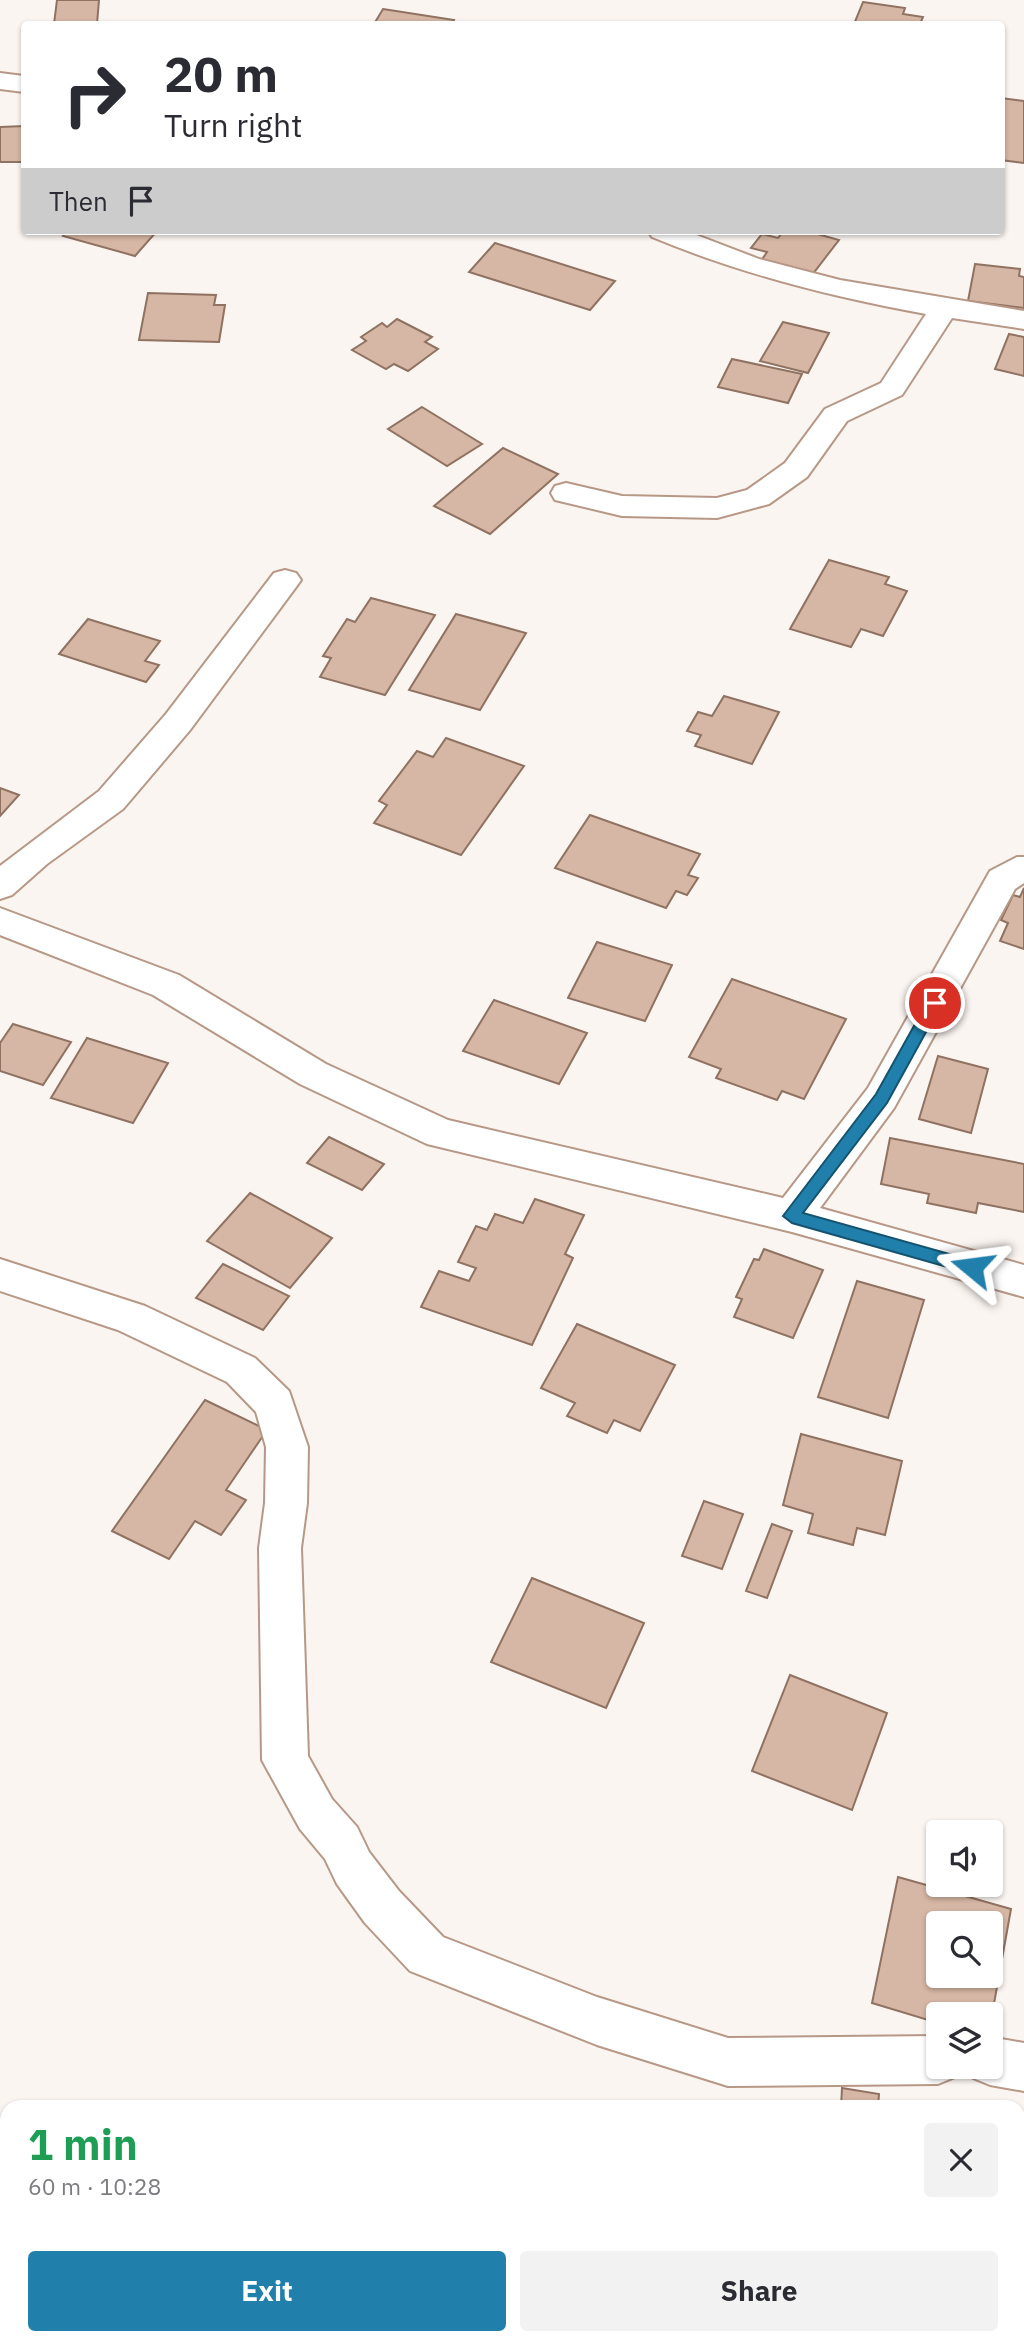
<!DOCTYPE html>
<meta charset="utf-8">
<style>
:root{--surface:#fff;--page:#f2f2f3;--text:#2b2b33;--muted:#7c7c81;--accent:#207fab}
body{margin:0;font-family:"IBM Plex Sans",sans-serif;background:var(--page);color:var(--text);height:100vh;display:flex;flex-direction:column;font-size:26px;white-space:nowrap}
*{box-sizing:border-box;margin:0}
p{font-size:23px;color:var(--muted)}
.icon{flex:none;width:38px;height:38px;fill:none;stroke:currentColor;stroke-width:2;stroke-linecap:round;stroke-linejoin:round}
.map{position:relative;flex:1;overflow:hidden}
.side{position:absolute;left:0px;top:2100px;width:1026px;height:245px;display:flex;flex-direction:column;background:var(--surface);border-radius:21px 21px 0 0;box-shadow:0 2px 5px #0004}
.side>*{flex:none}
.top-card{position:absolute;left:21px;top:21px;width:984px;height:214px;border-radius:7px;box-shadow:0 2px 5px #0004;background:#fff;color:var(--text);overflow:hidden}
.tools{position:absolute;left:926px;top:1820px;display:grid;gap:14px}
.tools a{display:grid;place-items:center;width:77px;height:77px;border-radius:7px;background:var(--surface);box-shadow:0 2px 5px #0004;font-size:35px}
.pin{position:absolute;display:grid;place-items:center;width:60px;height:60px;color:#fff;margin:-30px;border:4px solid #fff;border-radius:50%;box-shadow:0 2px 7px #0007}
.me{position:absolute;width:77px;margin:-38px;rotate:286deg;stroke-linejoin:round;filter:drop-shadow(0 0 5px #0008)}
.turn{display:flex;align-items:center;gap:24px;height:147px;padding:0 28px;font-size:32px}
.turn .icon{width:91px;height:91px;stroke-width:2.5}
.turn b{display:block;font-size:49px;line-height:60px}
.then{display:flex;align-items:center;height:66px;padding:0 28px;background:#0003;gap:14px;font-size:26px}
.round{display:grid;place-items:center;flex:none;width:74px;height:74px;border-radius:7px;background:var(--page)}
.headline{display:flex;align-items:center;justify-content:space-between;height:119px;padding:0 28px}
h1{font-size:42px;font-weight:700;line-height:52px;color:#1e9e55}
.cta{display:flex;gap:14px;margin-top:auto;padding:14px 28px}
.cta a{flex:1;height:80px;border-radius:7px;background:var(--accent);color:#fff;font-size:28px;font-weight:700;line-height:80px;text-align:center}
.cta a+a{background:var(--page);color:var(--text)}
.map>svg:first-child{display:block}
.building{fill:#d6b6a4;stroke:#8f7261;stroke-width:2;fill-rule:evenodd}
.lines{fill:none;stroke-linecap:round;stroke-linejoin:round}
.minor-casing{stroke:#b79887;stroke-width:4}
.minor{fill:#fff;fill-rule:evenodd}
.route{fill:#207fab;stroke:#15536f;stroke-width:2}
</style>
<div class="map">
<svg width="1024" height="2345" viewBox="0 0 1024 2345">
<rect width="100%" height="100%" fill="#fbf5f1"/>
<g class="building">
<polygon points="57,0 99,0 97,24 54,24"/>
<polygon points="863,2 905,8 903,14 923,17 920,24 854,24"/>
<polygon points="383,9 454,20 452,24 374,24"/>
<polygon points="1001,98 1024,101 1024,163 1001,160"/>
<polygon points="24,126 24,162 0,162 0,127"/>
<polygon points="67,231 157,231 135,256 63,236"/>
<polygon points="784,231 807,231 839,240 812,275 761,261 767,252 751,248 762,234 778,238"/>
<polygon points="495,243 615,281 590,310 469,272"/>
<polygon points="975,264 1020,269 1019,276 1024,277 1024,308 968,301"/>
<polygon points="148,293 216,295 214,305 225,305 219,342 139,340"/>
<polygon points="397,319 432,337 425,342 438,349 408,371 394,364 386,369 352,350 366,341 361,337 382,323 387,327"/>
<polygon points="783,322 829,333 808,373 760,361"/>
<polygon points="1009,334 1024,337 1024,376 995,369"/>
<polygon points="732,359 802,374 788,403 718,387"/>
<polygon points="422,407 482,444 447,466 388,429"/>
<polygon points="503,448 558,474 490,534 434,506"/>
<polygon points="829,560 889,577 885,584 907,591 883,636 861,629 851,647 790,629"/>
<polygon points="371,598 435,615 385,695 320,677 331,658 323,656 347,619 355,622"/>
<polygon points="456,614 526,633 480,710 409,690"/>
<polygon points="88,619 160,641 145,661 159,665 146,682 59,654"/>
<polygon points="724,696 779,712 752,764 695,746 701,735 687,731 698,712 712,716"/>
<polygon points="446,738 524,766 461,855 374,823 387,805 379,801 417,751 433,757"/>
<polygon points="0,788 19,795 0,816"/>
<polygon points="590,815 700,854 688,875 698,878 687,895 676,891 666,908 555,868"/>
<polygon points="1024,888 1024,949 1000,941 1008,923 1001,920 1013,895 1020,897"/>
<polygon points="597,942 672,965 645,1021 568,998"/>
<polygon points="732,979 846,1019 804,1099 782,1091 777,1100 716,1078 721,1069 689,1057"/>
<polygon points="494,1000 587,1033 559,1084 463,1051"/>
<polygon points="13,1024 71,1042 43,1085 0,1071 0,1043"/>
<polygon points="87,1038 168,1063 133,1123 51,1098"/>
<polygon points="938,1056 988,1069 971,1133 919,1119"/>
<polygon points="329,1137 384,1164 362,1190 307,1163"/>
<polygon points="890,1138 1024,1164 1024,1212 978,1203 976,1213 927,1203 929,1194 881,1184"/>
<polygon points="250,1193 332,1238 290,1288 207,1241"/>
<polygon points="535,1199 584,1215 565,1254 573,1258 532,1345 421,1307 439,1271 469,1281 476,1268 458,1262 476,1226 487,1230 495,1214 523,1223"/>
<polygon points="764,1249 823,1270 793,1338 734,1317 742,1299 736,1297 754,1259 759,1260"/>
<polygon points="223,1264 289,1296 263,1330 196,1298"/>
<polygon points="857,1281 924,1300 888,1418 818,1397"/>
<polygon points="577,1324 675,1365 640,1431 614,1420 607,1433 567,1416 575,1403 541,1388"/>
<polygon points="205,1400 267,1430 226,1490 246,1500 221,1535 195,1521 169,1559 112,1531"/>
<polygon points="801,1434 902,1461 885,1535 857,1528 853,1545 808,1533 813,1514 783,1505"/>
<polygon points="704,1501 743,1514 722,1569 682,1556"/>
<polygon points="772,1524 792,1531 767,1598 746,1591"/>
<polygon points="532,1578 644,1623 606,1708 491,1662"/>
<polygon points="790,1675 887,1713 852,1810 752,1771"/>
<path d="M898,1877L1011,1909L990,2026V2014H938V2023L872,2003ZM938,1923H990V1976H938Z"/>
<polygon points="842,2088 879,2094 878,2107 841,2107"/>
<polygon points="1018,2143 1024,2144 1024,2278 1018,2276"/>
<polygon points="0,2280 7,2282 7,2338 68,2338 66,2345 0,2345"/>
<polygon points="906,2338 935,2338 934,2345"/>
</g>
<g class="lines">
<defs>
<g id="minor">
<polygon points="0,73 24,76 24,92 0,89"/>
<path d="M648,231H686L759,259L840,280L1024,311V329L952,318L902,395L847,421L807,477L769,504L717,518L622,516L555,500L551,493L555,486L566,483L622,496L717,498L747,490L785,463L825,409L881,383L926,314C832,297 741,274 652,237Z"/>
<polygon points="285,570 296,573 301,580 296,587 190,730 123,809 47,864 12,895 0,899 0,866 99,791 166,714 274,573"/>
<polygon points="1017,857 1024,857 1024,883 1015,889 894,1108 820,1208 1024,1265 1024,1297 792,1232 427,1144 300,1084 153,995 0,935 0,908 179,975 326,1064 448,1120 783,1198 868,1088 990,871"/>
<polygon points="0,1259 145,1306 255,1358 289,1391 308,1447 307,1503 301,1548 308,1756 332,1799 357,1827 369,1852 399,1891 443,1937 597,1997 728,2038 938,2036 938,2067 960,2067 955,2077 938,2084 728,2086 597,2045 410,1971 365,1923 337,1884 325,1859 300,1829 262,1760 259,1548 265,1503 266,1447 256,1412 227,1382 118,1330 0,1291"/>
<polygon points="990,2037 1024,2043 1024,2091 990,2085 973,2078 968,2067 990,2067"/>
</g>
</defs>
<use href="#minor" class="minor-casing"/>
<use href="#minor" class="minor"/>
</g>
<polygon class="route" points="935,997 942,1003 887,1103 803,1213 978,1262 978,1272 972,1274 792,1223 783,1216 876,1094 929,999"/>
</svg>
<div class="tools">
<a><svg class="icon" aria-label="sound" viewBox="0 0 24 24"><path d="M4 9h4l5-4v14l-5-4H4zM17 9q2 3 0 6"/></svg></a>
<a><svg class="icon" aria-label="search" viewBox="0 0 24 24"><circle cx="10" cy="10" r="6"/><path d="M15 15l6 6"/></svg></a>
<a><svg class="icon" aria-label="layers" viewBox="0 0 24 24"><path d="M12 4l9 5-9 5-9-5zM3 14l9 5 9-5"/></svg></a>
</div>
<div class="pin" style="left:935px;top:1003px;background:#d93025"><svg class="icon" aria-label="arrive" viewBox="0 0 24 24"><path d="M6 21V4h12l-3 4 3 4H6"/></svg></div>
<svg class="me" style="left:972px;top:1267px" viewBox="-20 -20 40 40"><path d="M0-17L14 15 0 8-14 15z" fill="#207fab" stroke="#fff" stroke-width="4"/></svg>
<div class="top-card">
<div class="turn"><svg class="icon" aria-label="right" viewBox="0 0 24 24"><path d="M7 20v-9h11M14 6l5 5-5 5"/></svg><div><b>20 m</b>Turn right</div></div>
<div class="then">Then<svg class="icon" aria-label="arrive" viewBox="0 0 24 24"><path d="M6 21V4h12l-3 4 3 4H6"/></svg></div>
</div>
<section class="side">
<div class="headline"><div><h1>1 min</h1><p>60 m · 10:28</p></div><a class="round"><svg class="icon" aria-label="close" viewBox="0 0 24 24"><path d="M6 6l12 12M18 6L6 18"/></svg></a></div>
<div class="cta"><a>Exit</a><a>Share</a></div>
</section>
</div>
